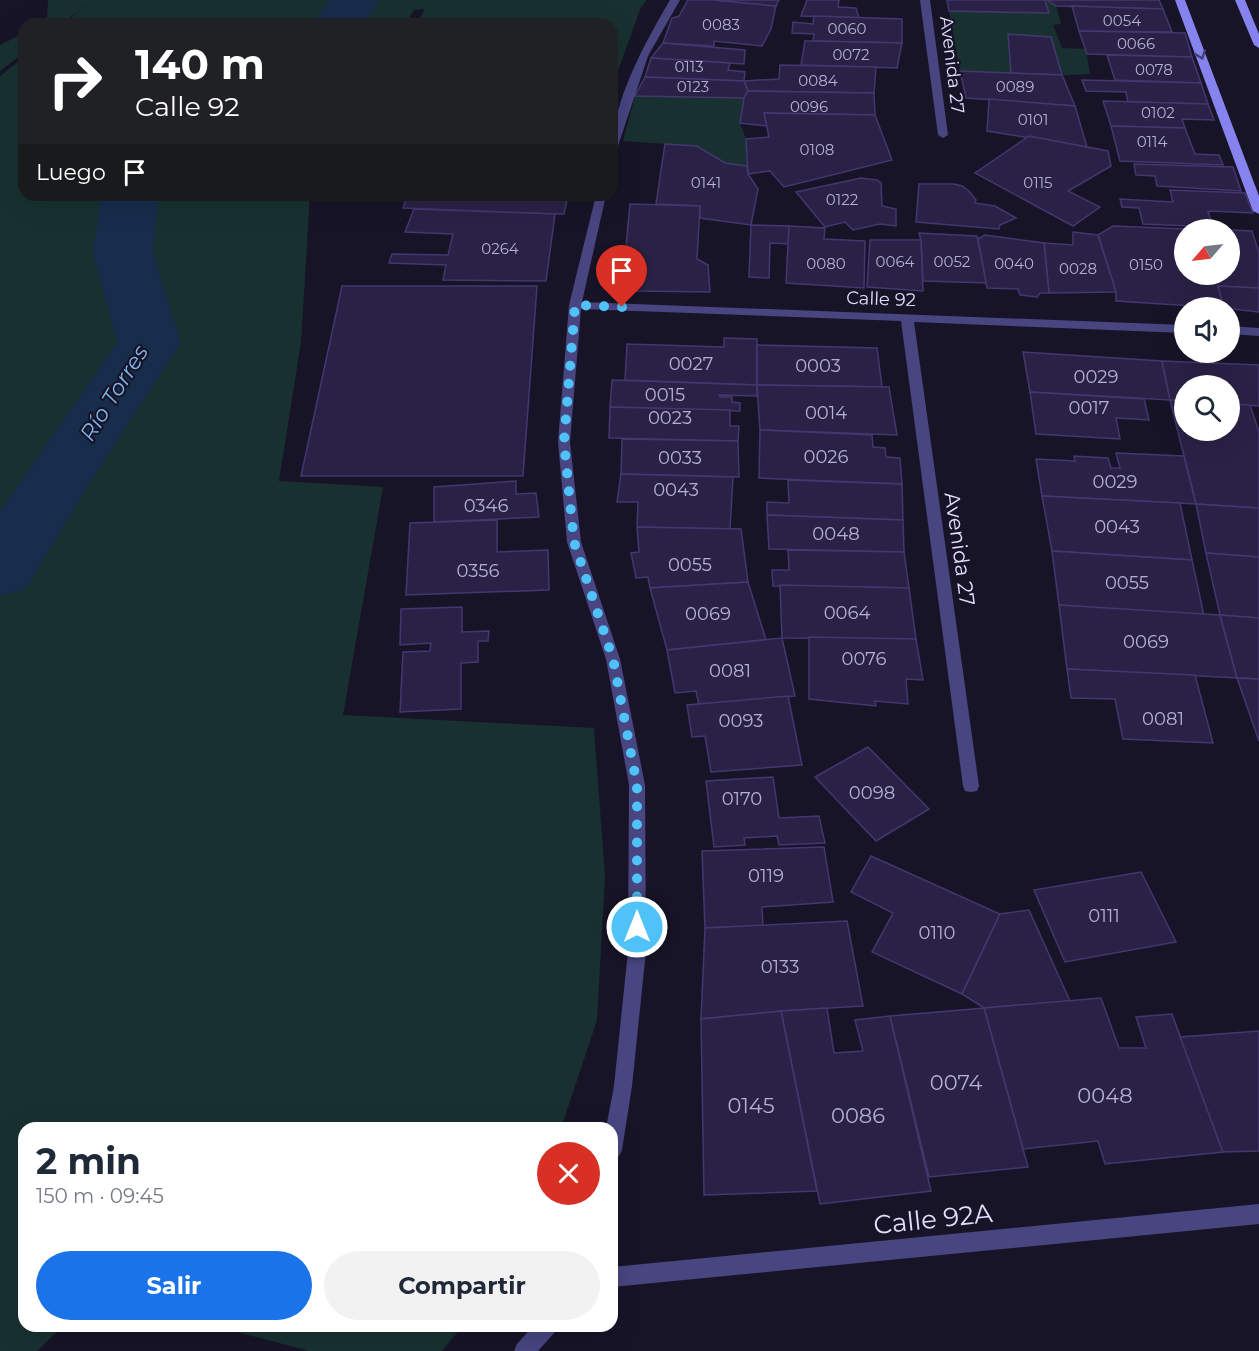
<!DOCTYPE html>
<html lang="es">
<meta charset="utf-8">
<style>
:root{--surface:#fff;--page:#f2f2f3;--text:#1f2937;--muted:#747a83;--accent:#1a73e8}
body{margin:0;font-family:Montserrat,sans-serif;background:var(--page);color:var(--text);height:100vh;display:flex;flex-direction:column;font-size:22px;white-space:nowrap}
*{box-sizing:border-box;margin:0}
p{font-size:20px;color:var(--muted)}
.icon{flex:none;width:33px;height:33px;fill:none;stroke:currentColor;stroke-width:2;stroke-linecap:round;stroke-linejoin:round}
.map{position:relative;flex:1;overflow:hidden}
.drawer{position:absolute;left:18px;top:1122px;width:600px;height:210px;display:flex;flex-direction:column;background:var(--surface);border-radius:18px;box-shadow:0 6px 24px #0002}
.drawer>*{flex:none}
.top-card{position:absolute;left:18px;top:18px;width:600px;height:183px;border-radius:18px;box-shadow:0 6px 24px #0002;background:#202124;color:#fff;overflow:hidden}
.needle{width:39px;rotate:242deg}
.buttons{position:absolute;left:1174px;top:219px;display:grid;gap:12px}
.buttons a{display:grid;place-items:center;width:66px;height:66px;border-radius:50%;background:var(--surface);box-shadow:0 6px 24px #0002;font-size:30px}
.pin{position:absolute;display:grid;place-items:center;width:51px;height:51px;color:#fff;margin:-62px -26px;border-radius:50% 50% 50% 0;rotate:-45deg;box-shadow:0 0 6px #0007}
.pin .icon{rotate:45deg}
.me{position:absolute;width:66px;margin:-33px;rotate:0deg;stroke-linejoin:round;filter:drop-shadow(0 0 4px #0008)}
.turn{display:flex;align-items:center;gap:21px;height:126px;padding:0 18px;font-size:27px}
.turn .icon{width:78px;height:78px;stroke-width:2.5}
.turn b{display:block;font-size:42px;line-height:51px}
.then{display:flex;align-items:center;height:57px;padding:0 18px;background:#0003;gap:12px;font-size:22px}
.round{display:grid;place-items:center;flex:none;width:63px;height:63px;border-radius:32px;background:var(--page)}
.head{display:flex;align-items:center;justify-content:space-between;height:102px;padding:0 18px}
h1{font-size:36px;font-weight:700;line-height:45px}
.button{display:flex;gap:12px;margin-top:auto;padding:12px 18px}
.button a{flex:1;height:69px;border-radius:36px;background:var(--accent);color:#fff;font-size:24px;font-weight:700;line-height:69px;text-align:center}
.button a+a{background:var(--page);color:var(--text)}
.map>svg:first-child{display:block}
.green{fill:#183130}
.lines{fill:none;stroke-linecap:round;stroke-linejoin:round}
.river{fill:#182c4c;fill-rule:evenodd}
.building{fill:#2a2246;stroke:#43376f;stroke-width:1.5}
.street{fill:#484580;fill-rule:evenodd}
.secondary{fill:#8682ee;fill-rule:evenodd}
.oneway{stroke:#444077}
.route{stroke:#4fc3f7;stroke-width:10;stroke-dasharray:0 18}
.labels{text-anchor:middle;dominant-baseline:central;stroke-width:4.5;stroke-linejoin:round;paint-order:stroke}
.far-number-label{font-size:15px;fill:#b4b0ce}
.far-street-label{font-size:18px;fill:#e2dffb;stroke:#181428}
.number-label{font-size:18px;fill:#b4b0ce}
.street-label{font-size:21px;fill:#e2dffb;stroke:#181428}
.near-number-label{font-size:21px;fill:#b4b0ce}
.water-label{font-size:22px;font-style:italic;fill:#7ab6ed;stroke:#181428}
.near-street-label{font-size:26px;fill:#e2dffb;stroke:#181428}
</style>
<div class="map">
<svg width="1259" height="1351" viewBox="0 0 1259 1351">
<rect width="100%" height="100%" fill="#181428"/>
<g class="green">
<polygon points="48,0 647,0 641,7 612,87 612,24 416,24 425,9 414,10 405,24 64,24 86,5 62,24 45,24 47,23"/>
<polygon points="1045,0 1056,6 1061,24 1053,25 1062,48 1086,49 1090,74 1062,75 1051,37 1008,34 1011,73 960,71 949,11 1049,13"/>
<polygon points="24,33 24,53 0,71 0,45"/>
<polygon points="24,57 24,195 310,195 301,342 279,481 383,487 343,715 594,728 605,877 597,1020 561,1128 24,1128 24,1326 63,1326 37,1351 0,1351 0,76"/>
<polygon points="635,96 744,98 740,123 746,139 747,166 725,163 696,146 623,141"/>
<polygon points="215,1326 463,1326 442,1351 309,1351"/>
</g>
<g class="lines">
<g class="river">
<polygon points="330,0 380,0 363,24 312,24"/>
<polygon points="101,195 159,195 153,253 181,343 88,486 26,589 0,596 0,511 117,343 93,253"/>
</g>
</g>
<g class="building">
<polygon points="688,0 714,0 776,6 771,29 762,46 714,41 714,46 663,43 672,18 679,16"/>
<polygon points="714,0 779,0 776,6"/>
<polygon points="807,0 839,0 838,7 856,8 859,18 801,16"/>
<polygon points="947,0 1045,0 1049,13 949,11"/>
<polygon points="1047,0 1159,0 1163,9 1056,6"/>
<polygon points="1072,6 1163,9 1172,32 1079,31"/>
<polygon points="814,16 902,19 902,43 813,41 814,34 792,33 793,22 813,24"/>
<polygon points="1079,31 1185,33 1192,57 1087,54"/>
<polygon points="1008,34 1051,37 1062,75 1011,73"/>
<polygon points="805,41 813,41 902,43 897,68 801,65"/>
<polygon points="663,43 745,50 744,64 651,58"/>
<polygon points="1107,55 1192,57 1201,83 1115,80"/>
<polygon points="651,58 730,63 728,70 745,72 744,81 645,77"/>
<polygon points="780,65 876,67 874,93 748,91 744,81 779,79"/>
<polygon points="960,71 1062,75 1075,106 966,98"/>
<polygon points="645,77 744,81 748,91 744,98 635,96"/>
<polygon points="1082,80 1201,83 1208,104 1128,102 1126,92 1086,91"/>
<polygon points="748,91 874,93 875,115 764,113 767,126 740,123 744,98"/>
<polygon points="989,99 1075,106 1087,147 987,131"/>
<polygon points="1103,101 1208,104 1214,120 1182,119 1185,128 1111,126"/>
<polygon points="764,113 875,115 892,160 784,187 770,171 748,174 746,139 769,137"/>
<polygon points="1111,126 1185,128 1195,154 1219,155 1223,165 1120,161"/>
<polygon points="1029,136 1108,151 1111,166 1068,191 1100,207 1073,226 975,173"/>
<polygon points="665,144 697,146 725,163 747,166 748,174 758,189 751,225 700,218 700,206 656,204"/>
<polygon points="1134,164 1233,167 1241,191 1157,186 1155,176 1136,175"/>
<polygon points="861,178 877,180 881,183 882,206 896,209 896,226 880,224 853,230 845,222 825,227 796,192"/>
<polygon points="919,184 954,184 962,186 969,191 976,200 975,203 995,206 1016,218 1000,225 999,229 916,222"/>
<polygon points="1170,190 1245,193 1253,213 1208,211 1213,227 1143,224 1139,208 1122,207 1120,199 1173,202"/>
<polygon points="407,195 568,195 564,214 555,214 403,208"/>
<polygon points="630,204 700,206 697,259 708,265 710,292 636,291 623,278"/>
<polygon points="414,209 555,214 546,281 443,280 446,265 389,263 392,254 448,255 453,234 405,232"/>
<polygon points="751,225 789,226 790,244 770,243 769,278 749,277"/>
<polygon points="789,226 825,228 824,239 865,241 864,288 786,283"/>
<polygon points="1113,226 1211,230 1185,230 1185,274 1230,274 1230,230 1252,231 1259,253 1259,288 1218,286 1224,308 1116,301 1116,292 1098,235"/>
<polygon points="1073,232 1098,235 1116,292 1049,293 1044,243 1073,245"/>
<polygon points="919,233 977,236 987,283 923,281 921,240"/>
<polygon points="985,235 1044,243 1049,293 1040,293 1037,297 1020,295 1018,289 987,288 978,239"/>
<polygon points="870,240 921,240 923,291 867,287"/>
<polygon points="342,286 537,286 523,476 301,476"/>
<polygon points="1218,286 1259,288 1259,312 1224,308"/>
<polygon points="724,338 757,339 757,385 625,380 627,344 724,347"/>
<polygon points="757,345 877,348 882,387 757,385"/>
<polygon points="1023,352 1162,361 1170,400 1030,392"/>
<polygon points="1162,361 1259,365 1259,406 1230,404 1230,386 1185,386 1185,401 1170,400"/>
<polygon points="612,380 757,385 757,396 719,395 720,397 732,397 732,402 740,403 740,411 610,407"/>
<polygon points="757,385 889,387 897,435 760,430"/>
<polygon points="1030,392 1144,399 1149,420 1116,418 1120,439 1036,434"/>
<polygon points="1170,400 1185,401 1185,430 1230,430 1230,404 1250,405 1259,432 1259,508 1196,504"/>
<polygon points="610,407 730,410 730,426 739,426 738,441 609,438"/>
<polygon points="760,430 872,435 873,447 885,448 886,457 900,458 902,484 759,478"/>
<polygon points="622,439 738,441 739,477 621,474"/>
<polygon points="1116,453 1184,456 1196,504 1042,496 1036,459 1075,461 1074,456 1108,458 1111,468 1120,468"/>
<polygon points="621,474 733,477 730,529 637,527 638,502 617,502"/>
<polygon points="788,480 902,484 903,520 767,515 767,502 789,503"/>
<polygon points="516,481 516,494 536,493 539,517 434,522 434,487"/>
<polygon points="1042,496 1180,503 1192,560 1052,551"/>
<polygon points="1196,504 1259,508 1259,557 1206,553"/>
<polygon points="767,515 903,520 904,552 769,549"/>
<polygon points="497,520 497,552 548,550 549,590 406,595 410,523"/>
<polygon points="637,527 741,529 748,582 650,588 648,577 636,578 631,553 639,552"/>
<polygon points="788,550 904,552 909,588 773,586 772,570 789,570"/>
<polygon points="1052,551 1192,560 1204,616 1059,605"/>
<polygon points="1206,553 1259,557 1259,618 1220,615"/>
<polygon points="748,582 766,640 667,650 650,588"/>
<polygon points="780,585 909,588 916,639 782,638"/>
<polygon points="1059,605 1220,615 1237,678 1067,669"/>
<polygon points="462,607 462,632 489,631 488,641 478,641 478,662 461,663 461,709 400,712 403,652 430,651 431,643 400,645 401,609"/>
<polygon points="1220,615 1259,618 1259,679 1237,678"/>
<polygon points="809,637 916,639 923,680 906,679 908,704 875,701 876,706 809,699"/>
<polygon points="782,638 795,696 699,705 696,691 675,693 667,650"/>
<polygon points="1067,669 1195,675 1213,743 1123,739 1115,699 1071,698"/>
<polygon points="1237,678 1259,679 1259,741"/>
<polygon points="788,696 802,765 711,772 705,736 692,737 687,705"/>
<polygon points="868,747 929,809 876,841 815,777"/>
<polygon points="773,777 779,818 819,816 825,843 779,845 777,836 744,838 745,845 714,847 706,781"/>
<polygon points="824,847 833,902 762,907 763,926 705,928 702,851"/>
<polygon points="871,856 1000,914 962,994 872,952 893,913 851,892"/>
<polygon points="1141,872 1176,942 1065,962 1034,890"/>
<polygon points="1029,910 1070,1001 984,1008 962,994 1000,914"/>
<polygon points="847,921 863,1006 781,1011 701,1019 705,928"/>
<polygon points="1101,998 1119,1048 1146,1048 1136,1017 1172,1014 1223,1152 1105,1164 1098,1141 1023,1149 984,1008"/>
<polygon points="827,1008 834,1053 863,1051 855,1020 890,1016 931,1191 820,1204 781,1011"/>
<polygon points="984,1008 1028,1167 929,1177 890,1016"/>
<polygon points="781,1011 817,1191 704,1195 701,1019"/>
<polygon points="1259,1031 1259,1151 1223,1152 1180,1037"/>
</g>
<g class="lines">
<g class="street">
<path d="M670,0H680L648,56L617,149L612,152C612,101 645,43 670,0Z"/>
<polygon points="920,0 930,0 948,135 943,138 938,135"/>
<polygon points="596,195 606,195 582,302 1185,325 1185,333 914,322 979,786 977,791 971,792 965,791 963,786 901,321 581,309 570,442 581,542 620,659 645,785 646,951 632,1086 622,1150 619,1156 612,1159 612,1128 606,1128 614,1086 628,951 629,785 606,659 567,542 558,442 569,305"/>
<polygon points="1230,326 1259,328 1259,336 1230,334"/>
<polygon points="1259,1204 1259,1224 612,1287 612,1267"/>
<polygon points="533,1326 557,1326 554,1333 538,1351 514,1351 517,1344"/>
</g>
<g class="secondary">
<polygon points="1175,0 1185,0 1259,196 1259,214 1253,211"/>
<polygon points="1235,0 1245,0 1259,34 1259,48 1254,45"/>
</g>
</g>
<defs><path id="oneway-chevron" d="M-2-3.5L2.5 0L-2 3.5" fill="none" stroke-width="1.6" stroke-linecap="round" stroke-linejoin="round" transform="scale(1.5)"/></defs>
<use class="oneway" href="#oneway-chevron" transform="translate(1201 55) rotate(70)"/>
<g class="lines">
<polyline class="route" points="622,307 575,305 564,442 574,542 613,659 637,785 637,927"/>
</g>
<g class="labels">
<g class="far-number-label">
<text x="1122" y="20">0054</text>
<text x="721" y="24">0083</text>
<text x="847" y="28">0060</text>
<text x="1136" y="43">0066</text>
<text x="851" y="54">0072</text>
<text x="689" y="66">0113</text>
<text x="1154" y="69">0078</text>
<text x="818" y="80">0084</text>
<text x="693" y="86">0123</text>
<text x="1015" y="86">0089</text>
<text x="809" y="106">0096</text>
<text x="1158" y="112">0102</text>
<text x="1033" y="119">0101</text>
<text x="1152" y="141">0114</text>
<text x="817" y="149">0108</text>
<text x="706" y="182">0141</text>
<text x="1038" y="182">0115</text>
<text x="842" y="199">0122</text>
<text x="500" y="248">0264</text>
<text x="895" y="261">0064</text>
<text x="952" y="261">0052</text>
<text x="826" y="263">0080</text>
<text x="1014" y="263">0040</text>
<text x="1146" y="264">0150</text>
<text x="1078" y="268">0028</text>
</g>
<g class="far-street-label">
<text transform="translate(952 65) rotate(83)">Avenida 27</text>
<text transform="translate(881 299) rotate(2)">Calle 92</text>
</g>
<g class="number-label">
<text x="691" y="364">0027</text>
<text x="818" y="366">0003</text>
<text x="1096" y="377">0029</text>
<text x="665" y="395">0015</text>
<text x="1089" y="408">0017</text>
<text x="826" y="413">0014</text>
<text x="670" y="418">0023</text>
<text x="826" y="457">0026</text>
<text x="680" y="458">0033</text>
<text x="1115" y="482">0029</text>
<text x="676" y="490">0043</text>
<text x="486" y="506">0346</text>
<text x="1117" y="527">0043</text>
<text x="836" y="534">0048</text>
<text x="690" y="565">0055</text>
<text x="478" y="571">0356</text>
<text x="1127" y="583">0055</text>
<text x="847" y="613">0064</text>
<text x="708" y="614">0069</text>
<text x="1146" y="642">0069</text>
<text x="864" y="659">0076</text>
<text x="730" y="671">0081</text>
<text x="1163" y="719">0081</text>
<text x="741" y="721">0093</text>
<text x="872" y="793">0098</text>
<text x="742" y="799">0170</text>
<text x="766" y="876">0119</text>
<text x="1104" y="916">0111</text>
<text x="937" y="933">0110</text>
<text x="780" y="967">0133</text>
</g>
<g class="street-label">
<text transform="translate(960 549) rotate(82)">Avenida 27</text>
</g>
<g class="near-number-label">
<text x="956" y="1082">0074</text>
<text x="1105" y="1095">0048</text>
<text x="751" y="1105">0145</text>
<text x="858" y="1115">0086</text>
</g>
<g class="water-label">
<text transform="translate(114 393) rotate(-58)">Río Torres</text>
</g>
<g class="near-street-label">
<text transform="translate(933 1219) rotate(-6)">Calle 92A</text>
</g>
</g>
</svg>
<div class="buttons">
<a><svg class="needle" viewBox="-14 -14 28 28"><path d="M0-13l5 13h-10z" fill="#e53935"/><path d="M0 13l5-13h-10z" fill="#747a83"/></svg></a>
<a><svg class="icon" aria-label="sound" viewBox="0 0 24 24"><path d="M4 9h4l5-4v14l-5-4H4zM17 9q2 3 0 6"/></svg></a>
<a><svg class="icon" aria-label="search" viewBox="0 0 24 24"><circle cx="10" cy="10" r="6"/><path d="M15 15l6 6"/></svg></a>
</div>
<div class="pin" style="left:622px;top:307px;background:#d93025"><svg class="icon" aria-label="arrive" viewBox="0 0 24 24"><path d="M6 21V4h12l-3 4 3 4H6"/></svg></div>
<svg class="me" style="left:637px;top:927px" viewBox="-20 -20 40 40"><circle r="17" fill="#4fc3f7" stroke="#fff" stroke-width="3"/><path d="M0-11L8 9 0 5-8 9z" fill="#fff"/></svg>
<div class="top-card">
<div class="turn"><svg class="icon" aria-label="right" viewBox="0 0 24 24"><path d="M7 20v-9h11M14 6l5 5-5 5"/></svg><div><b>140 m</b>Calle 92</div></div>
<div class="then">Luego<svg class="icon" aria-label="arrive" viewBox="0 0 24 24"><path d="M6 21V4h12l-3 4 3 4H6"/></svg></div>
</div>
<section class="drawer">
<div class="head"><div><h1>2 min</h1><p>150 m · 09:45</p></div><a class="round" style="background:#d93025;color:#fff"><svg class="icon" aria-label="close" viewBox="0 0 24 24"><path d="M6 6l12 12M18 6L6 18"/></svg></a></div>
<div class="button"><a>Salir</a><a>Compartir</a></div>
</section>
</div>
